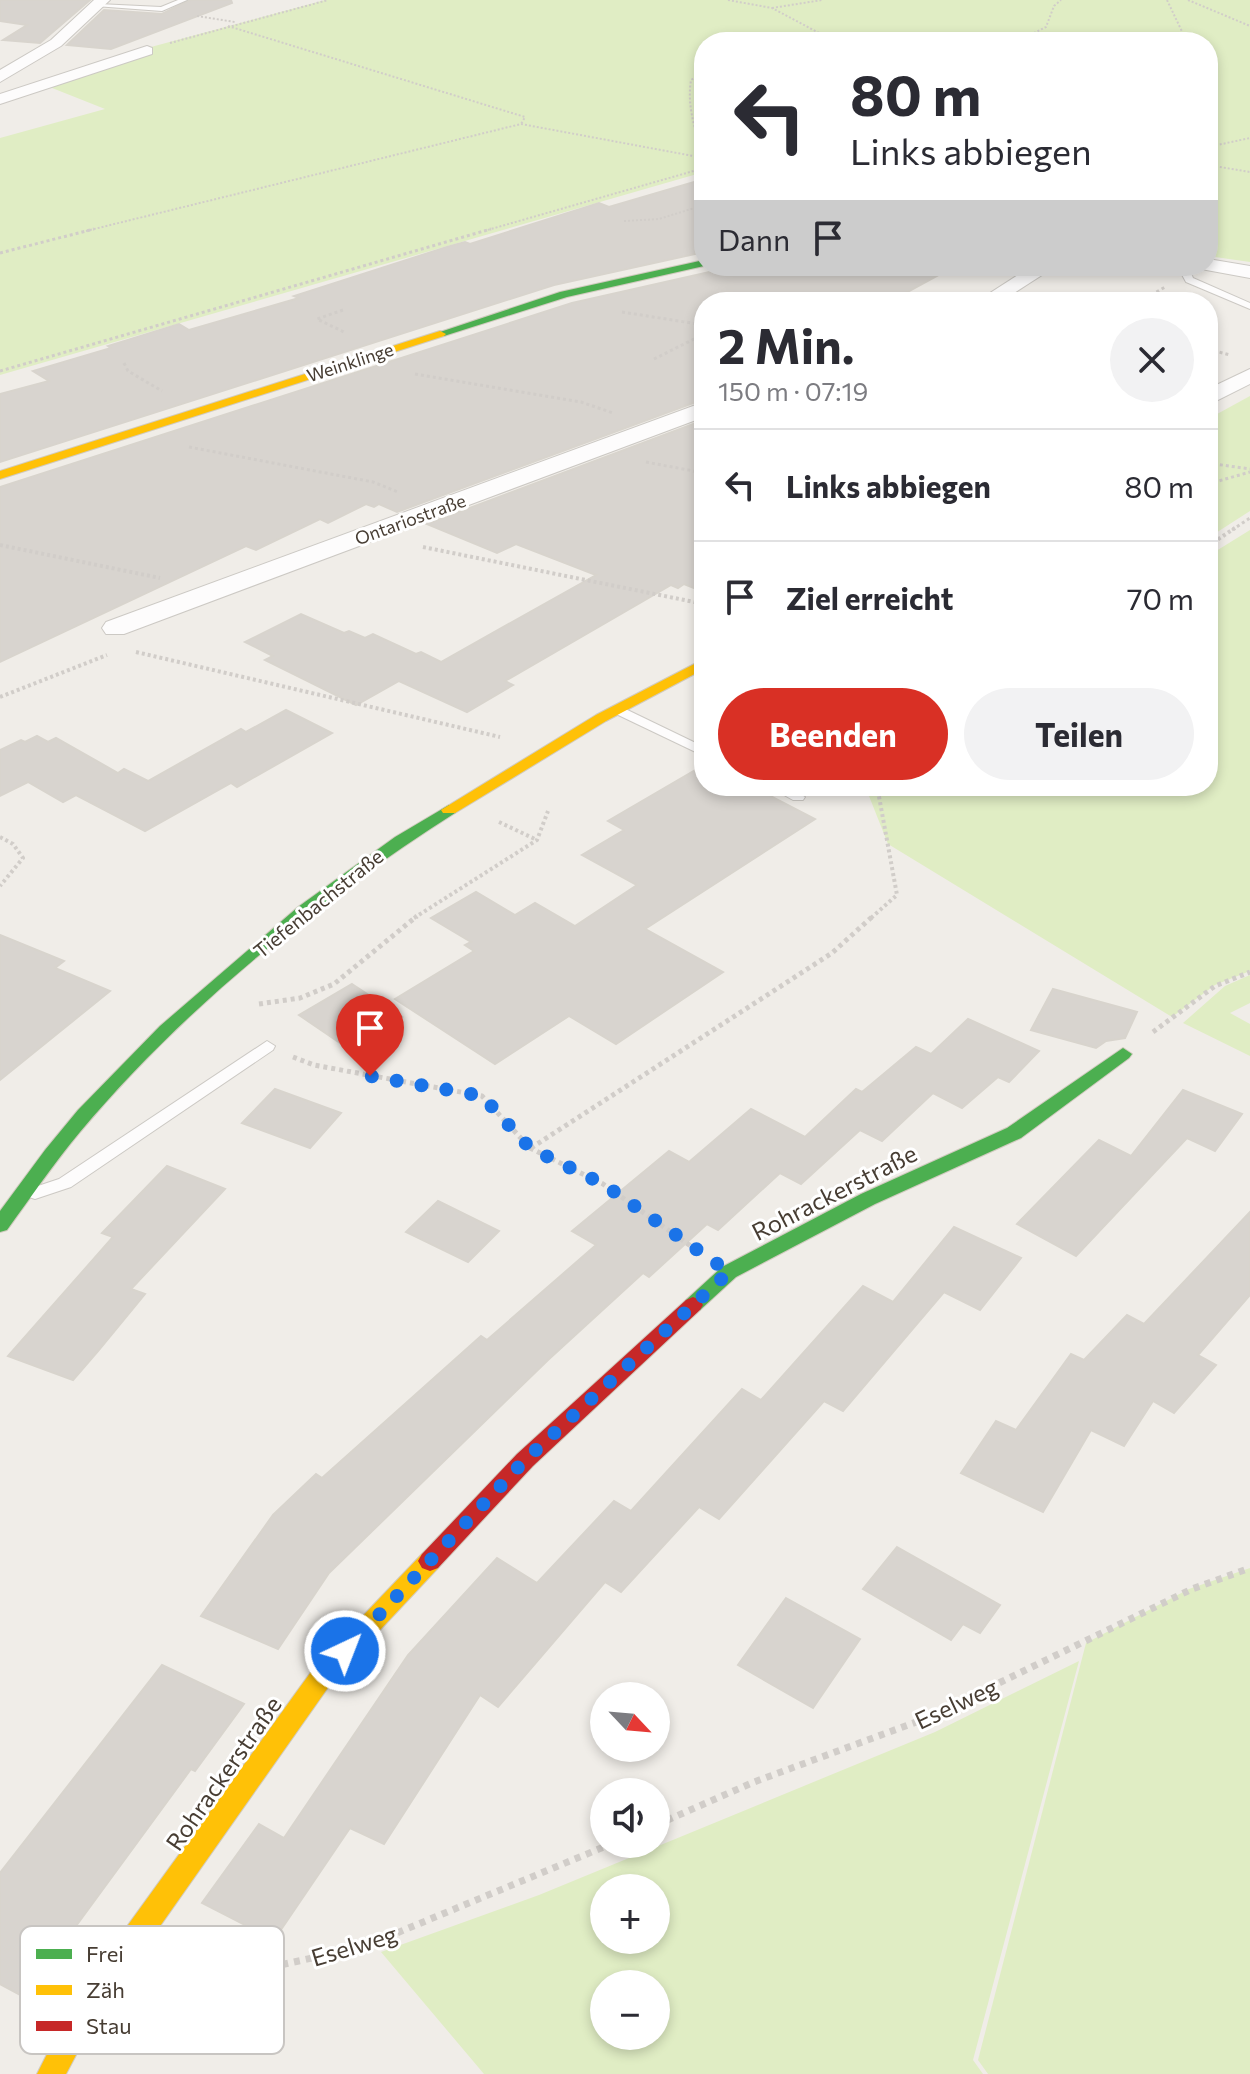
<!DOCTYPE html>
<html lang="de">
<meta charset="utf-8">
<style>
:root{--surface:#fff;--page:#f2f2f3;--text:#2b2b33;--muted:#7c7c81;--line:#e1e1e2;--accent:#d93025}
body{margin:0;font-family:Commissioner,sans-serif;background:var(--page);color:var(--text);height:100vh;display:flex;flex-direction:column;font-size:30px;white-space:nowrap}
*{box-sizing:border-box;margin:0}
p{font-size:26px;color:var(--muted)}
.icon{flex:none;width:44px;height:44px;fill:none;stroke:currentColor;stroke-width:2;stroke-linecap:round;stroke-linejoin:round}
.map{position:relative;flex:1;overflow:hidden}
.drawer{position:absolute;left:694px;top:292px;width:524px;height:504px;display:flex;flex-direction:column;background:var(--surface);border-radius:32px;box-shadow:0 4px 12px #0003}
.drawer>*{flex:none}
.guide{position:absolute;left:694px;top:32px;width:524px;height:244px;border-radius:32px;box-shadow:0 4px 12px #0003;background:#fff;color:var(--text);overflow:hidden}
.needle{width:52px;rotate:116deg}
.buttons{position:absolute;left:590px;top:1682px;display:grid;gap:16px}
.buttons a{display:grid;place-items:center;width:80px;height:80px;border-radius:50%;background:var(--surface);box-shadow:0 4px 12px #0003;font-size:40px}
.pin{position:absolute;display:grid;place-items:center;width:68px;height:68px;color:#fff;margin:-82px -34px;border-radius:50% 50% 50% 0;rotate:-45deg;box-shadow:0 0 8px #0007}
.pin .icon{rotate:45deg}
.me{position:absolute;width:88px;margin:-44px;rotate:43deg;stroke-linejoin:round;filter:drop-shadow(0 0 6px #0008)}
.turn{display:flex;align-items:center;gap:28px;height:168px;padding:0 24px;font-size:36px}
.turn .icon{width:104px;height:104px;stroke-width:2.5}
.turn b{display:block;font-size:56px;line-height:68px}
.then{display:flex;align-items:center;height:76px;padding:0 24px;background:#0003;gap:16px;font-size:30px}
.round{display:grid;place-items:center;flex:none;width:84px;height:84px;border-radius:42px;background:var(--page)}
.overview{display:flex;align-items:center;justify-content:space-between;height:136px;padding:0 24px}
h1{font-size:48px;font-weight:700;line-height:60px}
.action{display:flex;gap:16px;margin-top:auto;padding:16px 24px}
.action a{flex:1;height:92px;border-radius:48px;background:var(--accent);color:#fff;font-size:32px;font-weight:700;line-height:92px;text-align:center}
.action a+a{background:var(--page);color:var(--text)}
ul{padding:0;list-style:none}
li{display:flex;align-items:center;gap:24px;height:112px;padding:0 24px;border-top:2px solid var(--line)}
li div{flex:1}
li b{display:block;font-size:30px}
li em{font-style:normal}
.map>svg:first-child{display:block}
.green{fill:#e0edc4;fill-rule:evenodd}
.building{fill:#d8d4cf;stroke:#d8d4cd;stroke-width:2}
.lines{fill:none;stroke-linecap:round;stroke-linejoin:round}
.lane-casing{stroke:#ccc9c4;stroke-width:2}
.street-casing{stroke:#ccc9c4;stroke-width:2}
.fast-casing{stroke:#d1cbbf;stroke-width:2}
.slow-casing{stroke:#d1cbbf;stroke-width:2}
.jam-casing{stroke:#d1cbbf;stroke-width:2}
.path-far4{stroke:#d1cdc9;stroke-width:2;stroke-dasharray:2 2;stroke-linecap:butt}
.path-far3{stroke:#d1cdc9;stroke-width:3;stroke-dasharray:3 3;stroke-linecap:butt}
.path-far2{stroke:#d1cdc9;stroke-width:4;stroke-dasharray:3 3;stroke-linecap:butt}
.path-far1{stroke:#d1cdc9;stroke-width:5;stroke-dasharray:4 4;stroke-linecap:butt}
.path{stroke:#d1cdc9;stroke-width:7;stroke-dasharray:6 6;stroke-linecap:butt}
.lane{fill:#fdfcfc;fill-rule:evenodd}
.street{fill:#fdfcfc;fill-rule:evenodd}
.fast{fill:#4caf50;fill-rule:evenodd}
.slow{fill:#ffc107;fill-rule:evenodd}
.jam{fill:#c62828;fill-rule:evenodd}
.route{stroke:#1a73e8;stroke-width:14;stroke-dasharray:0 25.2}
.labels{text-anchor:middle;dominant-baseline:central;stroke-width:6;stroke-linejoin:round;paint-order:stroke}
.far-street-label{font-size:18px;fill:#473d33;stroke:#fff}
.street-label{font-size:20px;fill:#473d33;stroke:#fff}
.near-street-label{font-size:24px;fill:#473d33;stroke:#fff}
.key{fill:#fff;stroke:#c8c5c2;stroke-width:2}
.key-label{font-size:22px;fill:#473d33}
</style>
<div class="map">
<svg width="1250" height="2074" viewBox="0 0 1250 2074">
<rect width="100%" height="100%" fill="#f0ede8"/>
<g class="green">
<polygon points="325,0 1250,0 1250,262 1208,256 1208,42 704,42 704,172 0,375 0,138 105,109 42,84 151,47"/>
<polygon points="1250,396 1250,511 1208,538 1208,419"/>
<polygon points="1250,530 1250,971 1215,985 1172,1017 888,844 869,796 881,786 1208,786 1208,556"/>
<polygon points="1250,975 1250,1003 1230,1013 1250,1024 1250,1056 1183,1023 1225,986"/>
<polygon points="1250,1568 1250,2074 988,2074 978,2060 1086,1643 1189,1589"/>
<path d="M1079,1661L973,2060L983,2074H484L381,1952L539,1895L935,1732ZM604,1888H656V1940H604ZM604,1984H656V2036H604Z"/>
</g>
<g class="building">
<polygon points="0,0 90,0 40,43 3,40 27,25 0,21"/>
<polygon points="190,0 231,0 232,3 111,49 67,45 104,10 162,14"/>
<polygon points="704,179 704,252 554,285 0,462 0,394 49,381 33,371 111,348 108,346 179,324 189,330 299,298 294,296 447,247 465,242 470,244 599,203 609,207"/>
<polygon points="718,266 762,266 774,271 784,266 808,266 821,270 829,266 955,266 898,297 898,302 704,302 704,399 397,512 379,504 374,507 366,504 328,523 320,519 256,550 246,546 0,662 0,487 572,303 714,271"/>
<polygon points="704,420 704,592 684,584 678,588 671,585 505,681 513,685 467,712 399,681 356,705 265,660 273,656 245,642 301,614 344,633 349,631 365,638 373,634 416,654 421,652 441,662 596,575 516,544 497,553 427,524"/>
<polygon points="286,710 332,733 237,787 231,783 145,831 76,795 63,802 28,782 0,796 0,750 21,740 25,742 37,736 48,742 56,738 118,773 124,769 148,781 241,729 246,732"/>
<polygon points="704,765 704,786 751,786 815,819 645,929 723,972 616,1044 569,1016 495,1064 395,999 474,951 465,945 471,942 431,918 476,892 515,915 535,903 575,926 637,885 582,855 624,830 608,821"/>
<polygon points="0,935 64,961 55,968 110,991 0,1080"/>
<polygon points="352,984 402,1017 349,1049 299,1015"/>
<polygon points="1053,989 1137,1012 1125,1038 1106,1041 1096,1048 1031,1030"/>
<polygon points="968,1019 1039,1051 1009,1082 998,1077 962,1108 933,1093 882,1141 860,1130 801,1184 780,1173 718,1230 707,1224 649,1277 643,1273 548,1360 329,1573 278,1649 201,1616 273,1515 316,1474 322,1478 481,1336 487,1340 596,1245 572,1231 669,1151 689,1162 751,1109 805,1137 856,1089 862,1092 916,1047 931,1054"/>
<polygon points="275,1089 341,1113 310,1148 242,1123"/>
<polygon points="1183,1090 1242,1114 1215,1151 1187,1138 1076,1256 1017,1224 1099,1140 1131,1156"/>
<polygon points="167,1166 225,1189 131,1289 145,1294 98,1351 73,1380 8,1356 113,1237 102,1233"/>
<polygon points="438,1201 499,1231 468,1262 406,1232"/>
<polygon points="1250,1212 1250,1295 1198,1355 1216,1365 1174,1413 1153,1401 1124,1446 1091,1430 1043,1512 961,1473 996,1421 1016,1430 1071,1354 1084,1360 1127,1315 1144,1324"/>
<polygon points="954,1227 1021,1258 980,1310 944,1292 843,1411 824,1401 719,1519 699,1507 621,1592 605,1582 498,1707 480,1695 384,1844 350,1828 274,1940 202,1903 259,1824 284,1838 408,1655 497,1558 537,1583 614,1501 631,1511 742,1389 761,1400 863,1286 893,1302"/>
<polygon points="897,1547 1000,1605 980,1633 963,1624 951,1640 863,1589"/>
<polygon points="786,1598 860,1639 813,1708 738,1665"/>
<polygon points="162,1665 244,1704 195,1771 191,1769 24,1997 0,1984 0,1873"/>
</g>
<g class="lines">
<defs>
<g id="lane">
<polygon points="178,0 187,0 162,11 95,6 98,4 161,7"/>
<polygon points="1183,266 1193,266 1190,271 1193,278 1250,303 1250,309 1186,282 1180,271"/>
<polygon points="617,705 704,747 704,756 612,712 610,709"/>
<polygon points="768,786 786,786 805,797 803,800 793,800"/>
<polygon points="267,1041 275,1046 273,1050 71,1187 35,1199 29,1197 26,1193 29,1189 59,1179"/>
</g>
<g id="street">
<polygon points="94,0 110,0 61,46 0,82 0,70 51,40"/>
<polygon points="147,46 152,48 152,54 0,104 0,94"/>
<polygon points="1208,259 1250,266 1250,278 1201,269 1199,266 1208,266"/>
<polygon points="1032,266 1056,266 1000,302 976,302"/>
<polygon points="1250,369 1250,384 1208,405 1208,389"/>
<polygon points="704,402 704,417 124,634 106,634 102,628 106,622"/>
</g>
<g id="fast">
<polygon points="704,260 704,266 567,297 444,336 434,334 560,292"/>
<path d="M449,805L455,807L457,810L455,813C317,901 185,1007 80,1132C54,1163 31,1197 7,1230L0,1232V1211L45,1150L78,1110L160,1026L298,907L395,837Z"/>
<polygon points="1123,1048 1132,1054 1129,1058 1021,1138 875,1204 736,1277 700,1310 686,1310 683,1305 686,1300 722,1267 861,1194 1007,1128"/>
</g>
<g id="slow">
<polygon points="440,331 446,334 444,336 0,479 0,471"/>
<polygon points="704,659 704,669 606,721 455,813 443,813 441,810 596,715"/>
<polygon points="430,1551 438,1554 442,1561 438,1568 334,1679 96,2017 66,2074 37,2074 76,1997 316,1665 422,1554"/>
</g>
<polygon id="jam" points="693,1297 700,1300 703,1305 700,1310 533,1466 438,1568 430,1571 422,1568 418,1561 422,1554 517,1454 686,1300"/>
</defs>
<use href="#lane" class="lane-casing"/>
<use href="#street" class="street-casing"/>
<use href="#fast" class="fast-casing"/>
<use href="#slow" class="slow-casing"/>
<use href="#jam" class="jam-casing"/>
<g class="path-far4">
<polyline points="728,0 772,8 836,42"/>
<polyline points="1167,0 1187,42"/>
<polyline points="1188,0 1250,26"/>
<polyline points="772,8 822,0"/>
<polyline points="197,16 235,22"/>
<polyline points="228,26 525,117 521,124"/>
<polyline points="1016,42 1046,27 1054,6 1061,0"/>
<polyline points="170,43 328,0"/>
<polyline points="1208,147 1250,138"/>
<path d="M699,156L703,152C694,128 687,105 691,80L704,72"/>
<polyline points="1208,165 1250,172"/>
<polyline points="624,221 659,219 704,205"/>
<polyline points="86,231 521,124 704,158"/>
<polyline points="484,231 704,168"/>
</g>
<g class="path-far3">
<polyline points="0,253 94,229"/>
<polyline points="1122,302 1153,294 1165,287"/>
<polyline points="343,310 317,319 346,333"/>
<polyline points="622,312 704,325"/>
<polyline points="1208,349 1230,355"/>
<polyline points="654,359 704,334"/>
<polyline points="124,363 128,371 162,391"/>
<polyline points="0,371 491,229"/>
<polyline points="415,374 581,402 613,413"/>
<polyline points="189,447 373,482 398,492"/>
<polyline points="646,462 704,473"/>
<polyline points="1208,463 1250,469"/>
<polyline points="1208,484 1250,472"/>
<polyline points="1232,530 1250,518"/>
</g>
<g class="path-far2">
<polyline points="0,545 160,578"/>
<polyline points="1208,546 1235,528"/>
<polyline points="423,547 704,604"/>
<polyline points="136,652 500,737"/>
<polyline points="0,697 107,655"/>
<polyline points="499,822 537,840"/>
<polyline points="0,837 13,844 23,858 0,886"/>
<polyline points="414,918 537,840 548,811"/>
<polyline points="871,918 897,895 878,791 884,786"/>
</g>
<g class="path-far1">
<polyline points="259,1004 300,998 334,984 417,916"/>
<polyline points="1153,1032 1215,986 1250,972"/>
<polyline points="293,1057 314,1065 482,1096 530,1148 603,1184 695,1249"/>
<polyline points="531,1148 832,953 873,916"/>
</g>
<g class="path">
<polyline points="656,1825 754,1782 927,1718 1192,1589 1250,1568"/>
<polyline points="165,1990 363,1947 611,1844"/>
</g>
<use href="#lane" class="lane"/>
<use href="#street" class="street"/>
<use href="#fast" class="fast"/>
<use href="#slow" class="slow"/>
<use href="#jam" class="jam"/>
</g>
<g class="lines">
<polyline class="route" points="345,1651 525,1460 729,1272 603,1184 530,1148 482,1096 370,1076"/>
</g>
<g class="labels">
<g class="far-street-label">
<text transform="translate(350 362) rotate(-18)">Weinklinge</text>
<text transform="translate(410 519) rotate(-20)">Ontariostraße</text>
</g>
<g class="street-label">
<text transform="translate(318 903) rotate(-39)">Tiefenbachstraße</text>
</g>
<g class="near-street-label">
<text transform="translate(834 1192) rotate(-27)">Rohrackerstraße</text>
<text transform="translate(956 1703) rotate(-25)">Eselweg</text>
<text transform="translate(223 1773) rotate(-55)">Rohrackerstraße</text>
<text transform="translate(354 1945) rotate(-17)">Eselweg</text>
</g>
</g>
<rect x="20" y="1926" width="264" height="128" rx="12" class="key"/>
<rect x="36" y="1949" width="36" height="10" fill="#4caf50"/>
<rect x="36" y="1985" width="36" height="10" fill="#ffc107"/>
<rect x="36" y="2021" width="36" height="10" fill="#c62828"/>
<g class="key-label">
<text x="86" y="1962">Frei</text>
<text x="86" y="1998">Zäh</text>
<text x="86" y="2034">Stau</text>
</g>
</svg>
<div class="buttons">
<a><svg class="needle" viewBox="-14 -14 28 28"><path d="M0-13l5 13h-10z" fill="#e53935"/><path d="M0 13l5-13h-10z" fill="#7c7c81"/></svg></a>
<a><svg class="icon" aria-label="sound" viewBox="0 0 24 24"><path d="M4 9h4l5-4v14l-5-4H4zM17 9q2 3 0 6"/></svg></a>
<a>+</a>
<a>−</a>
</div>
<div class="pin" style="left:370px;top:1076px;background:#d93025"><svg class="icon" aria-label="arrive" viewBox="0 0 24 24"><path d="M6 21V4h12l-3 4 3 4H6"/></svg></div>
<svg class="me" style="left:345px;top:1651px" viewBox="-20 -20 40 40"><circle r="17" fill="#1a73e8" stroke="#fff" stroke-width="3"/><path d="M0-11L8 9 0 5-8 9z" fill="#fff"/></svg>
<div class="guide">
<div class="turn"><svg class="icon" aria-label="left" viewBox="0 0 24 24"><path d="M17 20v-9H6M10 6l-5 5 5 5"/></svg><div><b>80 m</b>Links abbiegen</div></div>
<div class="then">Dann<svg class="icon" aria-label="arrive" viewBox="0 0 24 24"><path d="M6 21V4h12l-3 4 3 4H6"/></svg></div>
</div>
<section class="drawer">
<div class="overview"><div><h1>2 Min.</h1><p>150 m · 07:19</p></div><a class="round"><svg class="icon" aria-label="close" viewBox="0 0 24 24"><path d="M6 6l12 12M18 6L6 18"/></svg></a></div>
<ul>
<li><svg class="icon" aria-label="left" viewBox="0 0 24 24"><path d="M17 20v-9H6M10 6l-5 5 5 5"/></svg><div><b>Links abbiegen</b></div><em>80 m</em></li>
<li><svg class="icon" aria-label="arrive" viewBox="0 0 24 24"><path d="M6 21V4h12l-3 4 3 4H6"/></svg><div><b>Ziel erreicht</b></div><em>70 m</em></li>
</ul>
<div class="action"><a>Beenden</a><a>Teilen</a></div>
</section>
</div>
